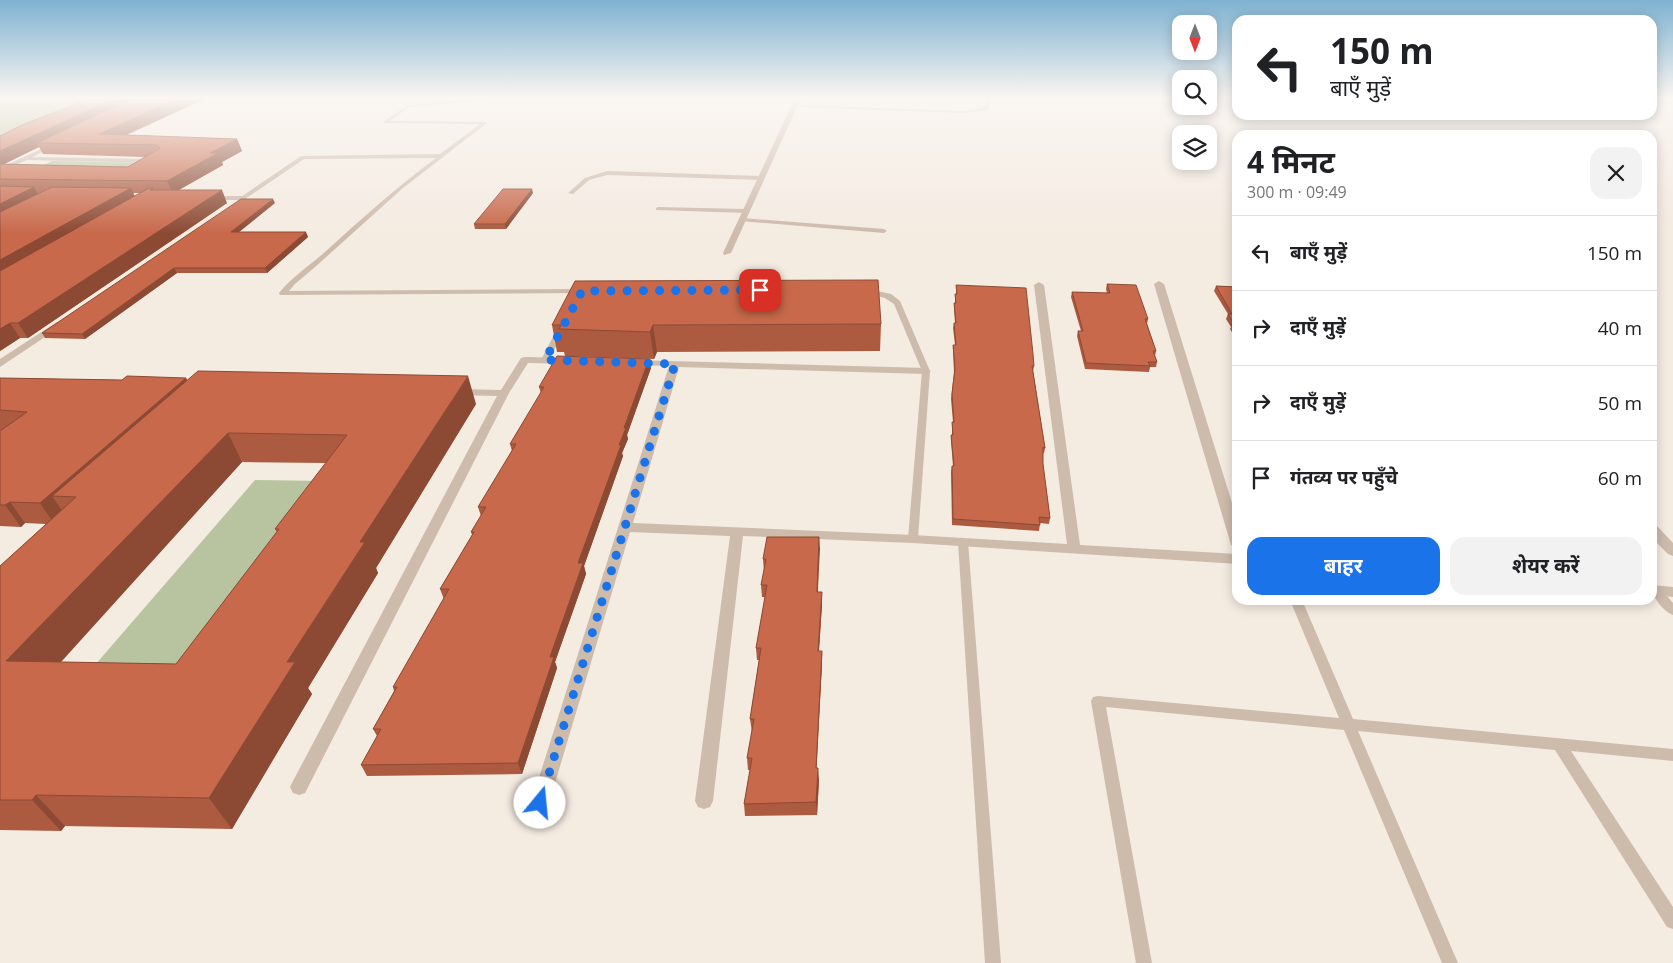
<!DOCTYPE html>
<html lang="hi">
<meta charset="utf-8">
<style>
:root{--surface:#fff;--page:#f2f2f2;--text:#202124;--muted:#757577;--line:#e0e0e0;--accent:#1a73e8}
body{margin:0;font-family:"Open Sans","Noto Sans Devanagari",sans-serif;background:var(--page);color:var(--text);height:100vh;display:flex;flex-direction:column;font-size:19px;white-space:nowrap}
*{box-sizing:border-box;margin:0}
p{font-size:16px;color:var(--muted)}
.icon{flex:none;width:28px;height:28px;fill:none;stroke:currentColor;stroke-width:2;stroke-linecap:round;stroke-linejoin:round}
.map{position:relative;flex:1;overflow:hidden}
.details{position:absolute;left:1232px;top:130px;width:425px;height:475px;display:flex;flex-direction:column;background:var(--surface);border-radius:15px;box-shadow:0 2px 12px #0003}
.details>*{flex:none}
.top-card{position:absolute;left:1232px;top:15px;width:425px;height:105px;border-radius:15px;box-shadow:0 2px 12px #0003;background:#fff;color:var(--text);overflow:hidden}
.needle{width:32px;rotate:180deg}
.controls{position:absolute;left:1172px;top:15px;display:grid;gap:10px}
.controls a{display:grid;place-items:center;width:45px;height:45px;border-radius:10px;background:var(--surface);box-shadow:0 2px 12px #0003;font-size:25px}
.pin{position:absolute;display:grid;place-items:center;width:42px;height:42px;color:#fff;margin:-21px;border-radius:10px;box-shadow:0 2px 8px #0006}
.me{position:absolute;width:55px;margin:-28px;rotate:17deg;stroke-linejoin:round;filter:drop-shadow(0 0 4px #0008)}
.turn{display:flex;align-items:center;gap:18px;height:105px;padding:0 15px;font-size:22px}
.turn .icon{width:65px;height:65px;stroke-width:2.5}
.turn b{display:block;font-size:35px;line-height:42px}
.round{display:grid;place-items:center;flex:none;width:52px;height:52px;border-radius:15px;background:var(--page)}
.head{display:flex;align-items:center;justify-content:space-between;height:85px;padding:0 15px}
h1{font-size:30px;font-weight:700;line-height:38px}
.action{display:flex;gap:10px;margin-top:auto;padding:10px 15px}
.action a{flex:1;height:58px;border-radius:15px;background:var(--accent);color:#fff;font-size:20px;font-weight:700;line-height:58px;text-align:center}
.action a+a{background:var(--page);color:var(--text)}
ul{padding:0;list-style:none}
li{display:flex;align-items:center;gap:15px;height:75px;padding:0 15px;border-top:1px solid var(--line)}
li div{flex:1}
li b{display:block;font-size:19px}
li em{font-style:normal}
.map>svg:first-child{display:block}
.green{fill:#b8c4a0}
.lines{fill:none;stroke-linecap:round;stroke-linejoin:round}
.lane{fill:#cdbbac;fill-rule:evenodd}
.street{fill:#cdbbac;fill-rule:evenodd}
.wall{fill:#ac5a40;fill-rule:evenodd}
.shaded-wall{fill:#8c4a34}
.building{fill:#c8694b;stroke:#8c4a34;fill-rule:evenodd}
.route{stroke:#1a73e8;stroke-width:9;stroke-dasharray:0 16.2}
</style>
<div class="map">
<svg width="1673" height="963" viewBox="0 0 1673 963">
<rect width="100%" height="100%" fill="#f4ebe1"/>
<g class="green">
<polygon points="0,98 110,98 0,146"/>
<polygon points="52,161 150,163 131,173 30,171"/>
<polygon points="255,480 323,481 174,674 89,672"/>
</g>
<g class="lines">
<g class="lane">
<path d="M484,98L474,102L409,107L390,121L485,122L487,123L403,188L315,267L295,284L289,291L582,289H585V293L280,295L279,293C292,277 309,266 325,252C361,219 397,187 436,158L304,159L245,199H241V197L301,156L440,154L480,124L385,123L383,122L408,105Z"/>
<polygon points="986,98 990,98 989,109 983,111 965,113 794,107 792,106 794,105 965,111 985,107"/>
<polygon points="26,157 152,159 155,161 152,163 28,160 25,158"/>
<polygon points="607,171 761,176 764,178 761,180 607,175 589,180 573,194 568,193 585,178"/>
<polygon points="658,207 746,209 749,211 746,213 656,210 656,208"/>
<polygon points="742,218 884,229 887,231 884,233 740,221 739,220"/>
<polygon points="863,288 891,294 900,301 930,371 918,539 913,543 908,539 922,371 894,304 885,298 863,292"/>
<polygon points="558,327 561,327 565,329 548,362 542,362 541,360"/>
<polygon points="963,538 968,542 1001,963 985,963 958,542"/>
<path d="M1656,587L1660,588L1673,603V615C1664,612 1652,597 1652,588Z"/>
<polygon points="1290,600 1302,600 1353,719 1673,749 1673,761 1571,751 1673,907 1673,929 1667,927 1555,750 1358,731 1458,963 1442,963 1344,730 1106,707 1152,963 1136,963 1091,701 1093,697 1098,696 1339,718"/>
</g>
<g class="street">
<polygon points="795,98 801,98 731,253 724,255 723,253"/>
<polygon points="54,143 59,144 0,173 0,168"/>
<polygon points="205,196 243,196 247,198 243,200 205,200"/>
<polygon points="1159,281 1164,284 1238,522 1238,549 1231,545 1154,284"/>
<polygon points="1039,282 1044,285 1080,545 1238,554 1238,564 913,543 743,536 713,801 710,807 704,809 698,807 695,801 730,536 630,532 549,803 546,809 540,811 534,809 531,803 669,366 634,365 629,362 630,360 926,368 931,371 926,374 679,367 633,523 913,535 1067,544 1034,285"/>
<polygon points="57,322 60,323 60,327 0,367 0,359"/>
<polygon points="525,357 571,358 576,361 571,364 528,363 509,393 305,793 299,795 293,793 290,787 293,781 497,396 457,395 452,392 457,389 501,390 521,358"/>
<polygon points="1652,525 1657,526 1673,543 1673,556 1668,554 1652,538"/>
<polygon points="1652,585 1673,587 1673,597 1652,595"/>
</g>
</g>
<g class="wall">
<path d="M127,135L237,139L242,151L222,162L223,165L179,190L227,203L28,338H20L0,351V136ZM39,147L43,154L146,157L128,167L4,164ZM133,193H141L135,196Z"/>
<polygon points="533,193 506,229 475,229 474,224"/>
<polygon points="275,203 238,232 308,237 267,273 177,273 85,339 45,338 42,333"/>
<polygon points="1107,284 1148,319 1147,324 1156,351 1155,356 1157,362 1156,367 1150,367 1149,372 1085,369 1077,336 1078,331 1081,331 1071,297 1072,292 1107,293 1106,289"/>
<polygon points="956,285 1034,366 1033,371 1045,448 1044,453 1043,453 1043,464 1050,518 1049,524 1040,523 1039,531 952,525 951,472 952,466 953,466 951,441 951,435 952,435 952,422 953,422 951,399 954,373 953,350 953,345 955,345 953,328 954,323 955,323 954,308 954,303 955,303 955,294 956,294"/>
<polygon points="1216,286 1238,287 1238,342 1230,329 1231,327 1226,319 1228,314 1214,291"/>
<polygon points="881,324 880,351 657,352 654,359 565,356 564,352 557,352 552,325"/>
<polygon points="651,368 627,435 628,439 622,453 623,456 584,566 586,574 555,662 557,668 522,774 367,776 361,765 377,736 373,729 394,691 393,687 444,599 440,589 472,535 471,532 481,516 478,507 512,451 510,444 541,393 539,387"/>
<path d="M0,378L122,380L186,378L187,380L476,404L376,568L378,573L308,688L312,694L232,829L65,826L61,831L0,830V566L46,524L25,523L21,527L0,526V431L1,430H0ZM242,462L326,463L275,529L277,532L176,664L60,662Z"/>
<polygon points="819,537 818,592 822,604 819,651 822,651 822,663 816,768 819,780 817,815 745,816 744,804 750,770 748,770 747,758 752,732 750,719 759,660 757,660 756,648 765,597 762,597 761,585 764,571 763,559"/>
</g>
<g class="shaded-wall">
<polygon points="116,98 144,98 37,143 39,147 0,166 0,151"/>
<polygon points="179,98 207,98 107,144 99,134"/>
<polygon points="237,139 242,151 222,162 223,165 173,193 167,181 210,153"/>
<polygon points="34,187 41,200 0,221 0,204"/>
<polygon points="131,188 137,201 0,280 0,260"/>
<polygon points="532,189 533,193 506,229 505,224"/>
<polygon points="222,190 227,203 28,338 18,323"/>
<polygon points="273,199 275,203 233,237 231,232"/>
<polygon points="306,232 308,237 267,273 265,268"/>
<polygon points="174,268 177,273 85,339 82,334"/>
<polygon points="10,323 20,338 0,351 0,329"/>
<polygon points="653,325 657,352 654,359 650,332"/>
<polygon points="649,359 651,368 627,435 628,439 622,453 623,456 584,566 586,574 555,662 557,668 522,774 518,763 578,563 619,445 624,428"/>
<polygon points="468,376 476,404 376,568 378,573 308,688 312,694 232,829 209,798 287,662 360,542"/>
<polygon points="186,378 196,398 76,497 52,496 65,515 55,525 40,503"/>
<polygon points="228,433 242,462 33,693 6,661"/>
<polygon points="10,502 25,523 21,527 5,505"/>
<polygon points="819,537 820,549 817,604 817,592"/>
<polygon points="822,592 822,604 818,663 818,651"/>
<polygon points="822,651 822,663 816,780 816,768"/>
<polygon points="818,768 819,780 817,815 816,802"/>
<polygon points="36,795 65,826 61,831 32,800"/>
</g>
<g class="building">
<polygon points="91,98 116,98 0,151 0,136 22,125"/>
<polygon points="133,98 179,98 99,134 237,139 210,153 218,153 167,181 0,179 0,164 128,167 160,148 156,145 37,143"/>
<polygon points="0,186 34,187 0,204"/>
<polygon points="52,187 131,188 0,260 0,212"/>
<polygon points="149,188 153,188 150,190 222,190 18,323 10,323 0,329 0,271"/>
<polygon points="503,189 532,189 505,224 474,224"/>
<polygon points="241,199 273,199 231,232 306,232 265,268 174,268 82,334 42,333"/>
<polygon points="878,280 881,324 653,325 650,332 559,329 561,325 552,325 575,281"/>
<polygon points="1107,284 1136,285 1148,319 1145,319 1156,351 1153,351 1157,362 1148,362 1150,366 1086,363 1078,331 1083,331 1072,292 1110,293"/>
<polygon points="956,285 1026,288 1033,354 1034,366 1032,366 1045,448 1043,447 1043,464 1050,518 1039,517 1040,525 953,519 952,466 954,466 951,435 953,435 952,422 954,422 952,394 955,368 953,345 956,345 954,323 956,323 954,303 956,303 955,294 957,294"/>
<polygon points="1216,286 1238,287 1238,334 1231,324 1234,324 1228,314 1232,314"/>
<polygon points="557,356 649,359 624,428 626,428 619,445 621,445 578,563 583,563 550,657 554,657 518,763 361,765 381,729 373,729 397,687 393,687 449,589 440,589 474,532 471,532 486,507 478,507 516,444 510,444 544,387 539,387"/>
<path d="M198,371L468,376L360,542H365L287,662H295L209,798L36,795L32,800H0V566L76,497L52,496ZM228,433L347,435L275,529H279L176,664L6,661Z"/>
<polygon points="127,376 186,378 40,503 10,502 5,505 0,505 0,431 27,412 0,410 0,378 122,380"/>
<polygon points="767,537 819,537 817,592 822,592 818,651 822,651 816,768 818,768 816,802 744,804 752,758 747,758 754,719 750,719 761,648 756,648 767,585 761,585 766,559 763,559"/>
</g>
<linearGradient id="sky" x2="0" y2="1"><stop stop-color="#7eb2d2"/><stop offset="0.42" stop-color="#faf6f2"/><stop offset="1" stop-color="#faf6f2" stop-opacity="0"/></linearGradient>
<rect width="1673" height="233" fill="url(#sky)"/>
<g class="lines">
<polyline class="route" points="540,803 675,364 545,360 582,291 760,290"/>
</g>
</svg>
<div class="controls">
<a><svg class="needle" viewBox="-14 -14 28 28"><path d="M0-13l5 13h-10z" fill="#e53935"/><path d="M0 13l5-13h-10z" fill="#757577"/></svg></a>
<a><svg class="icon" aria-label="search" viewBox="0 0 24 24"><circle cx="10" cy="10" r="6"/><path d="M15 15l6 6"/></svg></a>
<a><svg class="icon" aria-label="layers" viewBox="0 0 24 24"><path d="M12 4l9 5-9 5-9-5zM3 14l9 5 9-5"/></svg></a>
</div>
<div class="pin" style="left:760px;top:290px;background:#d93025"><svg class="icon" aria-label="arrive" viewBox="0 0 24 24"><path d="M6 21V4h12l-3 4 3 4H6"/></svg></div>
<svg class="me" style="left:540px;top:803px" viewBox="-20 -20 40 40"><circle r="19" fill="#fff"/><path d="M0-13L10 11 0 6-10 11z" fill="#1a73e8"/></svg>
<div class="top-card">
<div class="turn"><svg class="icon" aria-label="left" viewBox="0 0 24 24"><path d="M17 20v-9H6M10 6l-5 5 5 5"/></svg><div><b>150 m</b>बाएँ मुड़ें</div></div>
</div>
<section class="details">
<div class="head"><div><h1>4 मिनट</h1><p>300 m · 09:49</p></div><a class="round"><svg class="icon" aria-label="close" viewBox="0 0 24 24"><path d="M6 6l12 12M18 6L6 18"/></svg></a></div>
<ul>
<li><svg class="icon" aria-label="left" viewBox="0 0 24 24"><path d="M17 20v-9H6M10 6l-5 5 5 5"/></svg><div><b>बाएँ मुड़ें</b></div><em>150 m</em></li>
<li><svg class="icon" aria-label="right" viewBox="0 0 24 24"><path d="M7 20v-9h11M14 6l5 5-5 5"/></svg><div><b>दाएँ मुड़ें</b></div><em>40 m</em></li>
<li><svg class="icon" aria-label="right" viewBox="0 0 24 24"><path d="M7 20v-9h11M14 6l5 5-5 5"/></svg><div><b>दाएँ मुड़ें</b></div><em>50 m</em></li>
<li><svg class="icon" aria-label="arrive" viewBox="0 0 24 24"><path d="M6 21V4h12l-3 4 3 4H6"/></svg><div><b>गंतव्य पर पहुँचे</b></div><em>60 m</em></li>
</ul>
<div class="action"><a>बाहर</a><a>शेयर करें</a></div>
</section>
</div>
